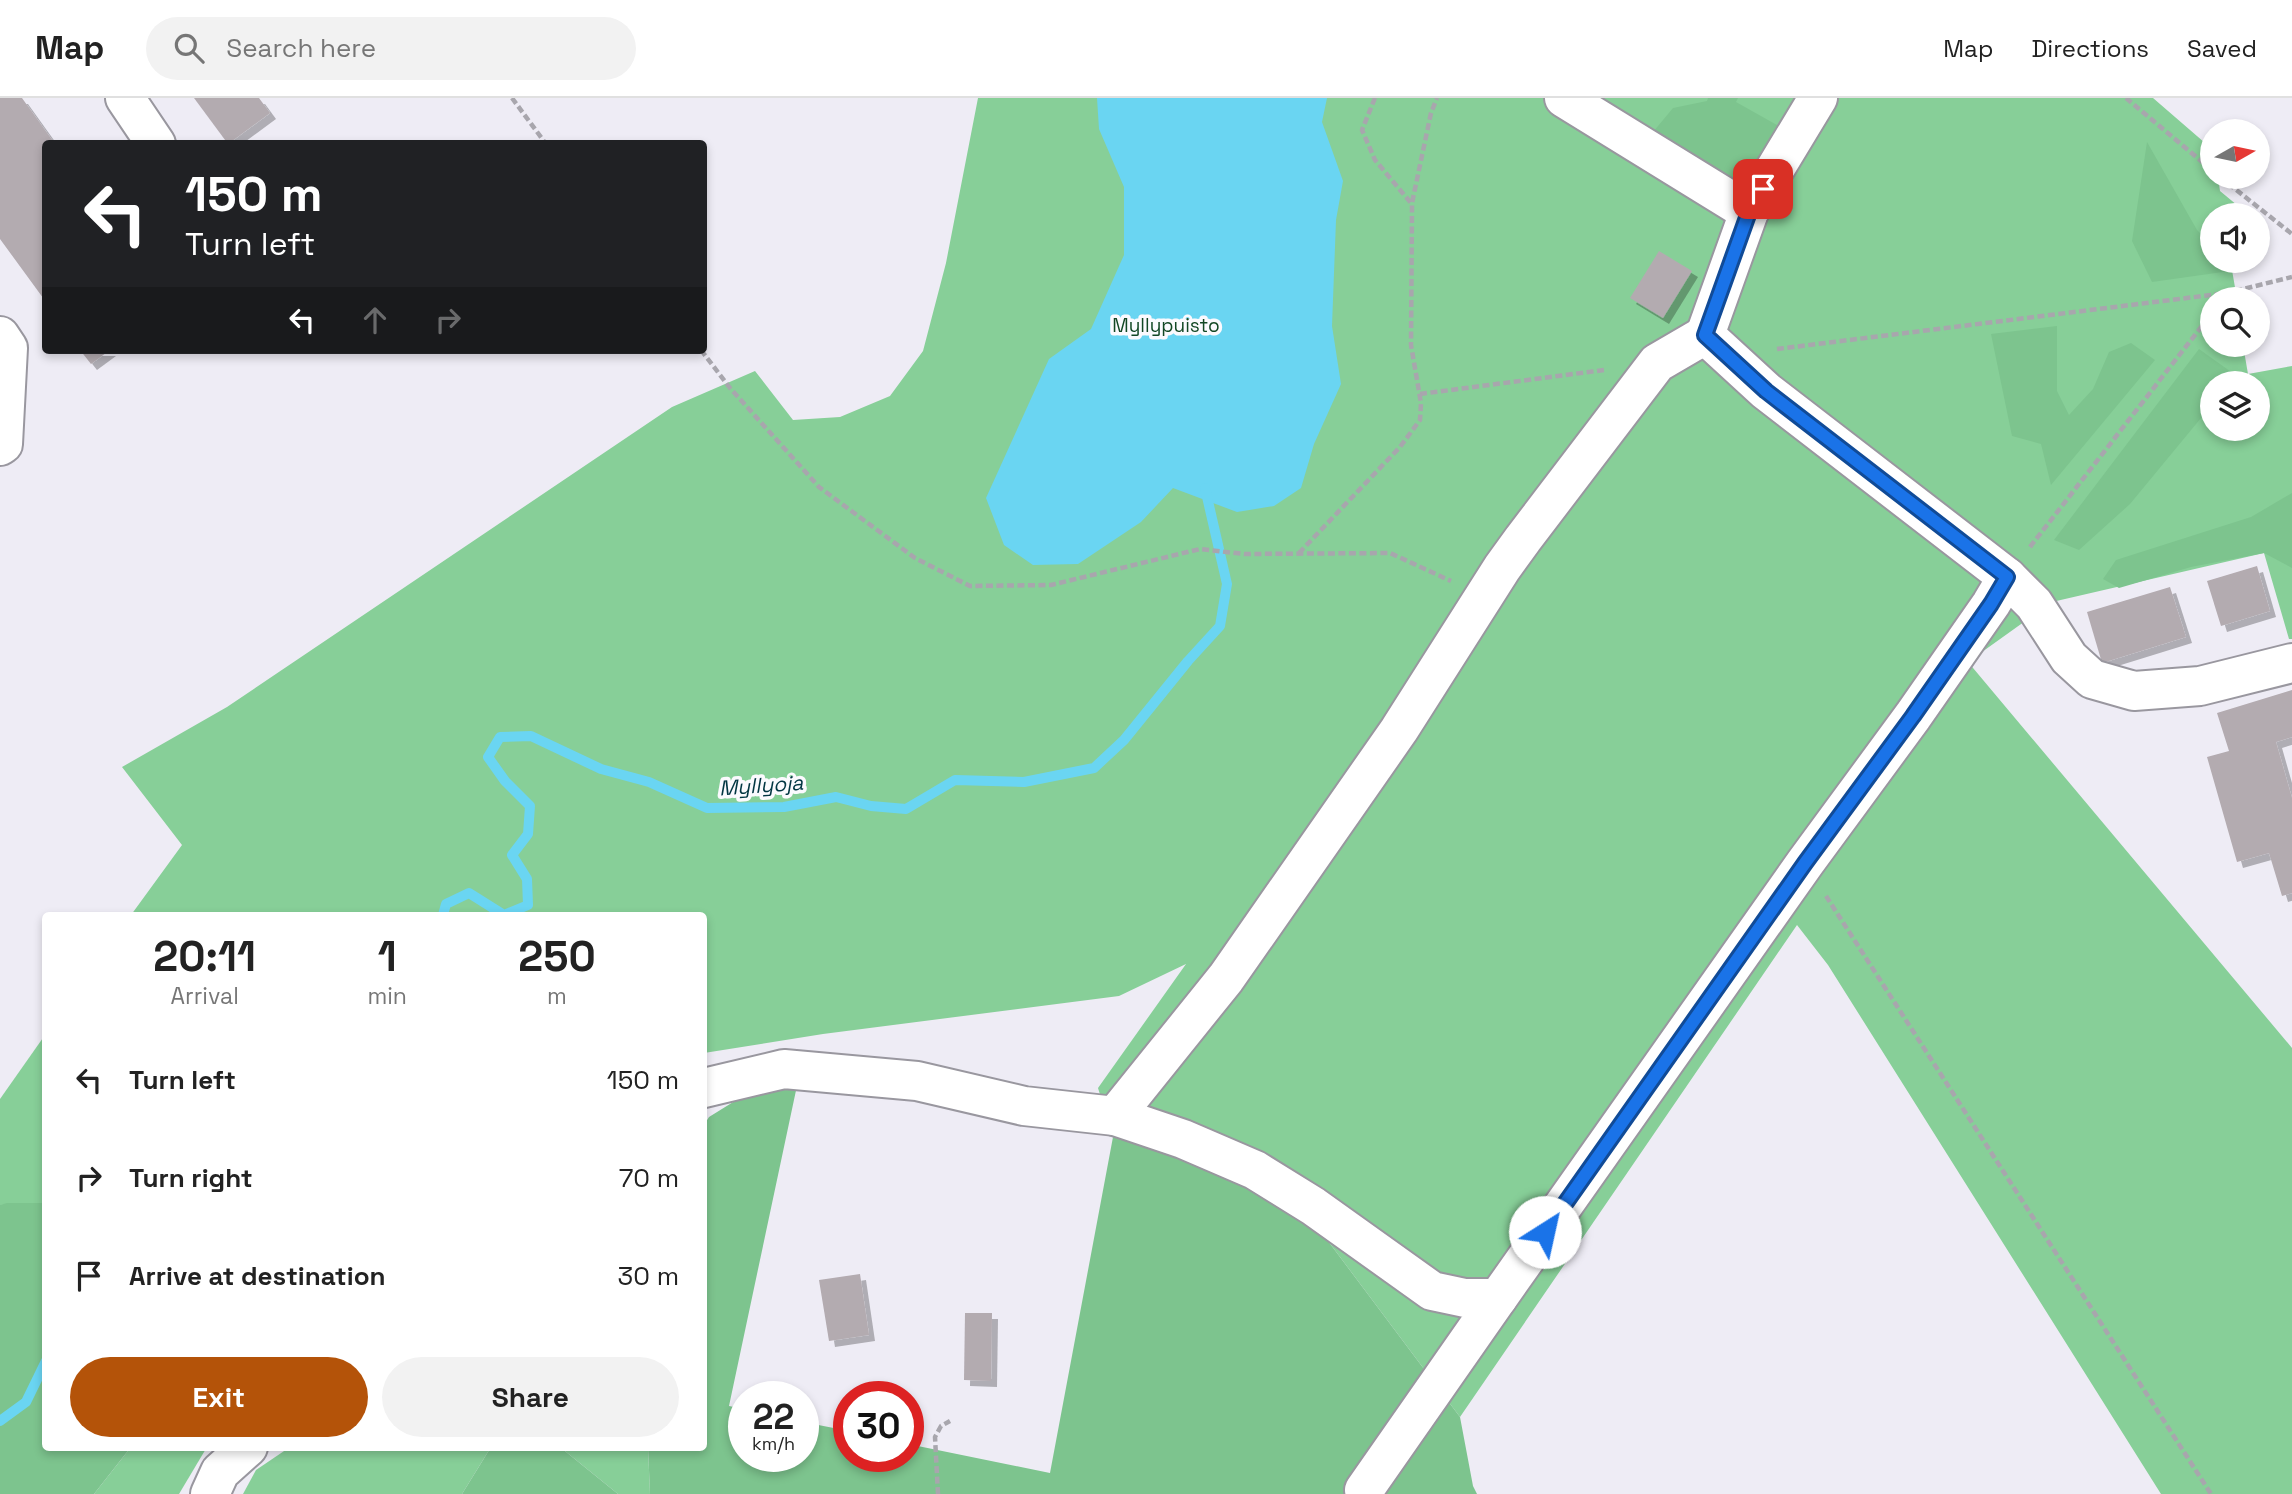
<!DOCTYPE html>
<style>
:root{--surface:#fff;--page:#f2f2f2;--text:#222;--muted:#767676;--line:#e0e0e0;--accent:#b45309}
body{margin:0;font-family:"Space Grotesk",sans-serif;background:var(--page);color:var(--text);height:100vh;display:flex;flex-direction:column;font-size:26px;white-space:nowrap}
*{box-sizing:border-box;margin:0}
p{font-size:23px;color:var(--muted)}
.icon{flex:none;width:38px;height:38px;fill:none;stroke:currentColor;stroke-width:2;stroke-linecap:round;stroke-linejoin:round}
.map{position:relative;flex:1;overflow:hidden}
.panel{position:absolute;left:42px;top:814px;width:665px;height:539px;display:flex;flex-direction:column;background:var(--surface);border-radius:7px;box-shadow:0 4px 10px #0003}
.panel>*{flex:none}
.guide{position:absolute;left:42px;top:42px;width:665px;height:214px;border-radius:7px;box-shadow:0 4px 10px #0003;background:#202124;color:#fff;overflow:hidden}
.needle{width:46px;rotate:81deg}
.controls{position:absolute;left:2200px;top:21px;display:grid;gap:14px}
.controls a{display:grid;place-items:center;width:70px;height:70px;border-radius:50%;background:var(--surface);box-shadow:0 4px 10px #0003;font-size:35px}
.speed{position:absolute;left:728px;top:1283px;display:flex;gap:14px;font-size:35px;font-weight:700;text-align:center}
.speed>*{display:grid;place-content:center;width:91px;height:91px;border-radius:50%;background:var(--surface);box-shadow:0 4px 10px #0003;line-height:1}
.speed small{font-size:18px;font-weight:400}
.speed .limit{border:10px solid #d22;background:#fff;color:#111}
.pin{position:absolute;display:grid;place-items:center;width:60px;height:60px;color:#fff;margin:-30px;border-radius:14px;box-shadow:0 4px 10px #0006}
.me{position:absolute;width:77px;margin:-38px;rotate:35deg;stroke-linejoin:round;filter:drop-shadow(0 0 5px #0008)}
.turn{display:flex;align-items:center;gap:24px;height:147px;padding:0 28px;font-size:32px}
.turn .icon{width:91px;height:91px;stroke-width:2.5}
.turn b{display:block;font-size:49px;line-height:60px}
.lanes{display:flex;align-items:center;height:66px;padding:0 28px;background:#0003;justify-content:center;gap:35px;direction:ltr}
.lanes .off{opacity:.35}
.eta{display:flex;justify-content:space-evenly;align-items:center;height:119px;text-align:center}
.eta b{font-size:42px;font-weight:600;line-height:49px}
.action{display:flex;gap:14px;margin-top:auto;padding:14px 28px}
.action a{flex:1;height:80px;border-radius:42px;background:var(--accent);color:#fff;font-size:28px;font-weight:600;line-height:80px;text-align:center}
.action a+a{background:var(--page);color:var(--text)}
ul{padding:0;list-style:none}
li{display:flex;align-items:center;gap:21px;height:98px;padding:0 28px}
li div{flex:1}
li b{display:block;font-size:26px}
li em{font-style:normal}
header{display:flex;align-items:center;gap:42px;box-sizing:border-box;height:98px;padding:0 35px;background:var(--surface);border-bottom:2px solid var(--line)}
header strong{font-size:33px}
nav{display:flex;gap:38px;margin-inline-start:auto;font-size:24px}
.search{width:490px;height:63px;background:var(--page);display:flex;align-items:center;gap:18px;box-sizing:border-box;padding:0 24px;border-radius:38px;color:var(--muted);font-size:26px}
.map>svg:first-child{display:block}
.green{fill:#87cf98;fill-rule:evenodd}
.forest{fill:#7dc48e}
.water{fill:#6ad5f2}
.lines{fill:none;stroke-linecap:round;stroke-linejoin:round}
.stream{stroke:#6ad5f2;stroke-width:10}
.building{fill:#b3abb0;filter:url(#shadow)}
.minor-casing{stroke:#99979f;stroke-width:42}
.path{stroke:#a8a6ad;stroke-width:4.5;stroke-dasharray:7 3.5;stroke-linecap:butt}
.minor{stroke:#fff;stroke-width:38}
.route-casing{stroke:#114b97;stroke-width:18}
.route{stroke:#1a73e8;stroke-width:12}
.labels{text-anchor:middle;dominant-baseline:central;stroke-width:7;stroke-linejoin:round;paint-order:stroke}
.park-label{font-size:19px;fill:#124724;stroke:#fbfafe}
.water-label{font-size:21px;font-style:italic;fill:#023643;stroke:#fbfafe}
</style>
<header>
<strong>Map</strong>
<div class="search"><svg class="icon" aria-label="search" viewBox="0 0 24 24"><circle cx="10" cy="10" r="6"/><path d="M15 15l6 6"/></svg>Search here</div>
<nav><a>Map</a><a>Directions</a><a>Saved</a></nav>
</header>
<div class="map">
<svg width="2292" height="1396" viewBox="0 0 2292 1396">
<defs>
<filter id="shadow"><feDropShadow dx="6" dy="6" stdDeviation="0" flood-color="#0004"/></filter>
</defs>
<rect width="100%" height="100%" fill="#eeecf5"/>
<g class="green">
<path d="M978,0H2153L2212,51V79H2218L2220,93L2249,117H2212V163H2239L2232,172L2237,201H2212V247H2243L2248,276L2292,268V541H2289L2264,455L2052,504L1968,564L2292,950V1396H2161L1828,867L1797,827L1460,1319L1313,1123L1177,1058L1113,1039L1098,990L1186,866L1119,898L823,936L704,955V817H131L182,747L122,669L227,609L672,309L755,273L793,322L840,319L890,298L923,253L946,165ZM2212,285H2258V331H2212Z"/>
<polygon points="45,937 45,1105 0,1107 0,1001"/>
<polygon points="131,1349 207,1349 179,1396 94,1396"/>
<polygon points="290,1349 491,1349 462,1396 243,1396 256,1372"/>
<polygon points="560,1349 648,1349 650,1396 618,1396"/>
</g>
<g class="forest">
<polygon points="1708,0 1738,0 1736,4 1784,31 1756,80 1726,86 1648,40 1673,10 1707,3"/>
<polygon points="2147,44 2197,132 2212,147 2212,163 2228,163 2237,172 2152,184 2132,143"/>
<polygon points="2057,228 2057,293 2069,317 2093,291 2109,254 2131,245 2155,262 2051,387 2041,346 2012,338 1991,236"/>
<polygon points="2199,251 2234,276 2226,285 2212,285 2212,305 2201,320 2130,406 2079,452 2054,442"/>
<polygon points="2292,395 2292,470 2264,455 2191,469 2119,490 2103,481 2116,462 2251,419"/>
<polygon points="798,983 729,1308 744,1311 744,1358 803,1358 803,1324 849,1333 849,1358 908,1358 908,1346 1050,1375 1113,1039 1177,1058 1253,1088 1313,1123 1460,1319 1473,1388 1477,1396 650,1396 648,1349 704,1349 704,1027 709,1019 751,993"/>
<polygon points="7,1105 45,1105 46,1349 131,1349 94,1396 0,1396 0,1107"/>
<polygon points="491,1349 560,1349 618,1396 462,1396"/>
</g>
<polygon class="water" points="1097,0 1327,0 1322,24 1343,83 1336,122 1332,228 1341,286 1314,346 1301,390 1274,408 1237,414 1173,390 1141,424 1078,466 1033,467 1004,447 986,400 1049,261 1091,231 1124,157 1124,89 1099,31"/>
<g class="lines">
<g class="stream">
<polyline points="443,817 446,806 469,795 504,817 528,807 527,781 512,757 528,736 530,708 505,683 488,659 500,639 531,638 601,671 649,684 707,710 784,709 836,699 871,708 906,711 955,682 1024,684 1094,670 1124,642 1188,563 1220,528 1227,486 1205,390"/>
<polyline points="0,1323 26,1304 46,1263"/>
</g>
</g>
<g class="building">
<polygon points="0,0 22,0 55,46 46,46 46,204 0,141"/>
<polygon points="194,0 259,0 270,15 228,46"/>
<polygon points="1659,153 1692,173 1663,220 1630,200"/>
<polygon points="80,252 110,252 91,266"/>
<polygon points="2257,468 2270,513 2221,528 2207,483"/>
<polygon points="2170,489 2186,539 2102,565 2087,514"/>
<polygon points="2292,592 2292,639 2276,644 2292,700 2292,795 2282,798 2269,755 2237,764 2207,659 2229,653 2217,615"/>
<polygon points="860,1176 869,1237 829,1243 819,1182"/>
<polygon points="965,1215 992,1215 991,1283 964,1282"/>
</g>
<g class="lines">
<defs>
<g id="minor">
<polyline points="125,0 156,46"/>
<polyline points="1564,0 1749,114"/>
<polyline points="1818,0 1749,114 1705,237 1766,293 2007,479 2034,506 2069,560 2092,581 2134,593 2200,588 2292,565"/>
<polyline points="0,238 8,250 3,346 0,348"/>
<polyline points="704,990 784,971 917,983 1024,1008 1115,1018 1226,880 1399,632 1502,470 1523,441 1657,265 1705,237"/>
<polyline points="1115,1018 1183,1041 1255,1072 1313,1108 1432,1193 1465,1200 1498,1200 1364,1392"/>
<polyline points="1498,1200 1805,765 1913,618 1991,506 2007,479"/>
<polyline points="210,1396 220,1374 248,1349"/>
</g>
</defs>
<use href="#minor" class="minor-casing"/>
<g class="path">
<polyline points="512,0 546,46"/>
<polyline points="1375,0 1362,32 1375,62 1411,105"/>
<polyline points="2126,0 2212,72"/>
<polyline points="2220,79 2292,136"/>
<polyline points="1777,251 2227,195 2292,179"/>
<polyline points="701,252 730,290 819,389 915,460 970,488 1051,487 1200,451 1244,456 1390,455 1451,483"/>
<polyline points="1420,296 1604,272"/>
<polyline points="2030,449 2212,215"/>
<polyline points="1299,455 1400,349 1420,322 1421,305 1411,247 1412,105 1431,15 1437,0"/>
<polyline points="1826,798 2211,1396"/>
<polyline points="938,1396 935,1339 941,1328 950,1323"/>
</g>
<use href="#minor" class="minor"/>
</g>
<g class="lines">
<defs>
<polyline id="route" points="1545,1134 1805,765 1913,618 1991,506 2007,479 1766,293 1705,237 1749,114 1763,91"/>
</defs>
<use href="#route" class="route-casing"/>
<use href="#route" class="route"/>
</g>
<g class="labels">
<g class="park-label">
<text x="1166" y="227">Myllypuisto</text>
</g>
<g class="water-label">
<text transform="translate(761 687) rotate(-4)">Myllyoja</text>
</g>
</g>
</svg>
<div class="controls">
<a><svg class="needle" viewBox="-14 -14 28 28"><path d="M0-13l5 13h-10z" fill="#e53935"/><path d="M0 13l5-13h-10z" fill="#767676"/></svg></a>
<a><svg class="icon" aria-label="sound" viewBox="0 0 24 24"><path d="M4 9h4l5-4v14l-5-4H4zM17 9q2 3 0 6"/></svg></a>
<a><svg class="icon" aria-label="search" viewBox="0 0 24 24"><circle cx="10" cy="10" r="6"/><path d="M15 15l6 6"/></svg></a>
<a><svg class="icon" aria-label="layers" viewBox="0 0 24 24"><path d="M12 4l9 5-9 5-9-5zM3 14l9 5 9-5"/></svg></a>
</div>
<div class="speed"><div>22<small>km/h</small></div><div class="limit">30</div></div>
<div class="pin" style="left:1763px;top:91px;background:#d93025"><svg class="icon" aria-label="arrive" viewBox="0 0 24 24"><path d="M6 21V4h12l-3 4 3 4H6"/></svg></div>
<svg class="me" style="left:1545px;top:1134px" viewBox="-20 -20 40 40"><circle r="19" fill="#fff"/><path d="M0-13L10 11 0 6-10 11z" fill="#1a73e8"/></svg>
<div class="guide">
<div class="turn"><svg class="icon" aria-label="left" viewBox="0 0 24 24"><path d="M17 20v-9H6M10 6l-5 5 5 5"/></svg><div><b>150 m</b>Turn left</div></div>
<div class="lanes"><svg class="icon" aria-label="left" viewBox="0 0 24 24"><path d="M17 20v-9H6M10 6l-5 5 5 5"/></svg><svg class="icon off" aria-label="ahead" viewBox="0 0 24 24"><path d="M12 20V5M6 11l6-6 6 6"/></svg><svg class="icon off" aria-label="right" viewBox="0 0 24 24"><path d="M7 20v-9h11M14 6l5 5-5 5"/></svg></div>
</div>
<section class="panel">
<div class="eta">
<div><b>20:11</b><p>Arrival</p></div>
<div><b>1</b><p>min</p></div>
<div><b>250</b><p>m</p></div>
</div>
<ul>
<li><svg class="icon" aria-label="left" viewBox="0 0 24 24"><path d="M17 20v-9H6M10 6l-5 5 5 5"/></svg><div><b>Turn left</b></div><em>150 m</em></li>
<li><svg class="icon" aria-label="right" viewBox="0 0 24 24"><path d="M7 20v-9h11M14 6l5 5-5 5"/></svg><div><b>Turn right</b></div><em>70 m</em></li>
<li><svg class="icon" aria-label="arrive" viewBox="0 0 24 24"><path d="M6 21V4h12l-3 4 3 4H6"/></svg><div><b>Arrive at destination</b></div><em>30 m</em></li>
</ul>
<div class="action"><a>Exit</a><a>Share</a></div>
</section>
</div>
